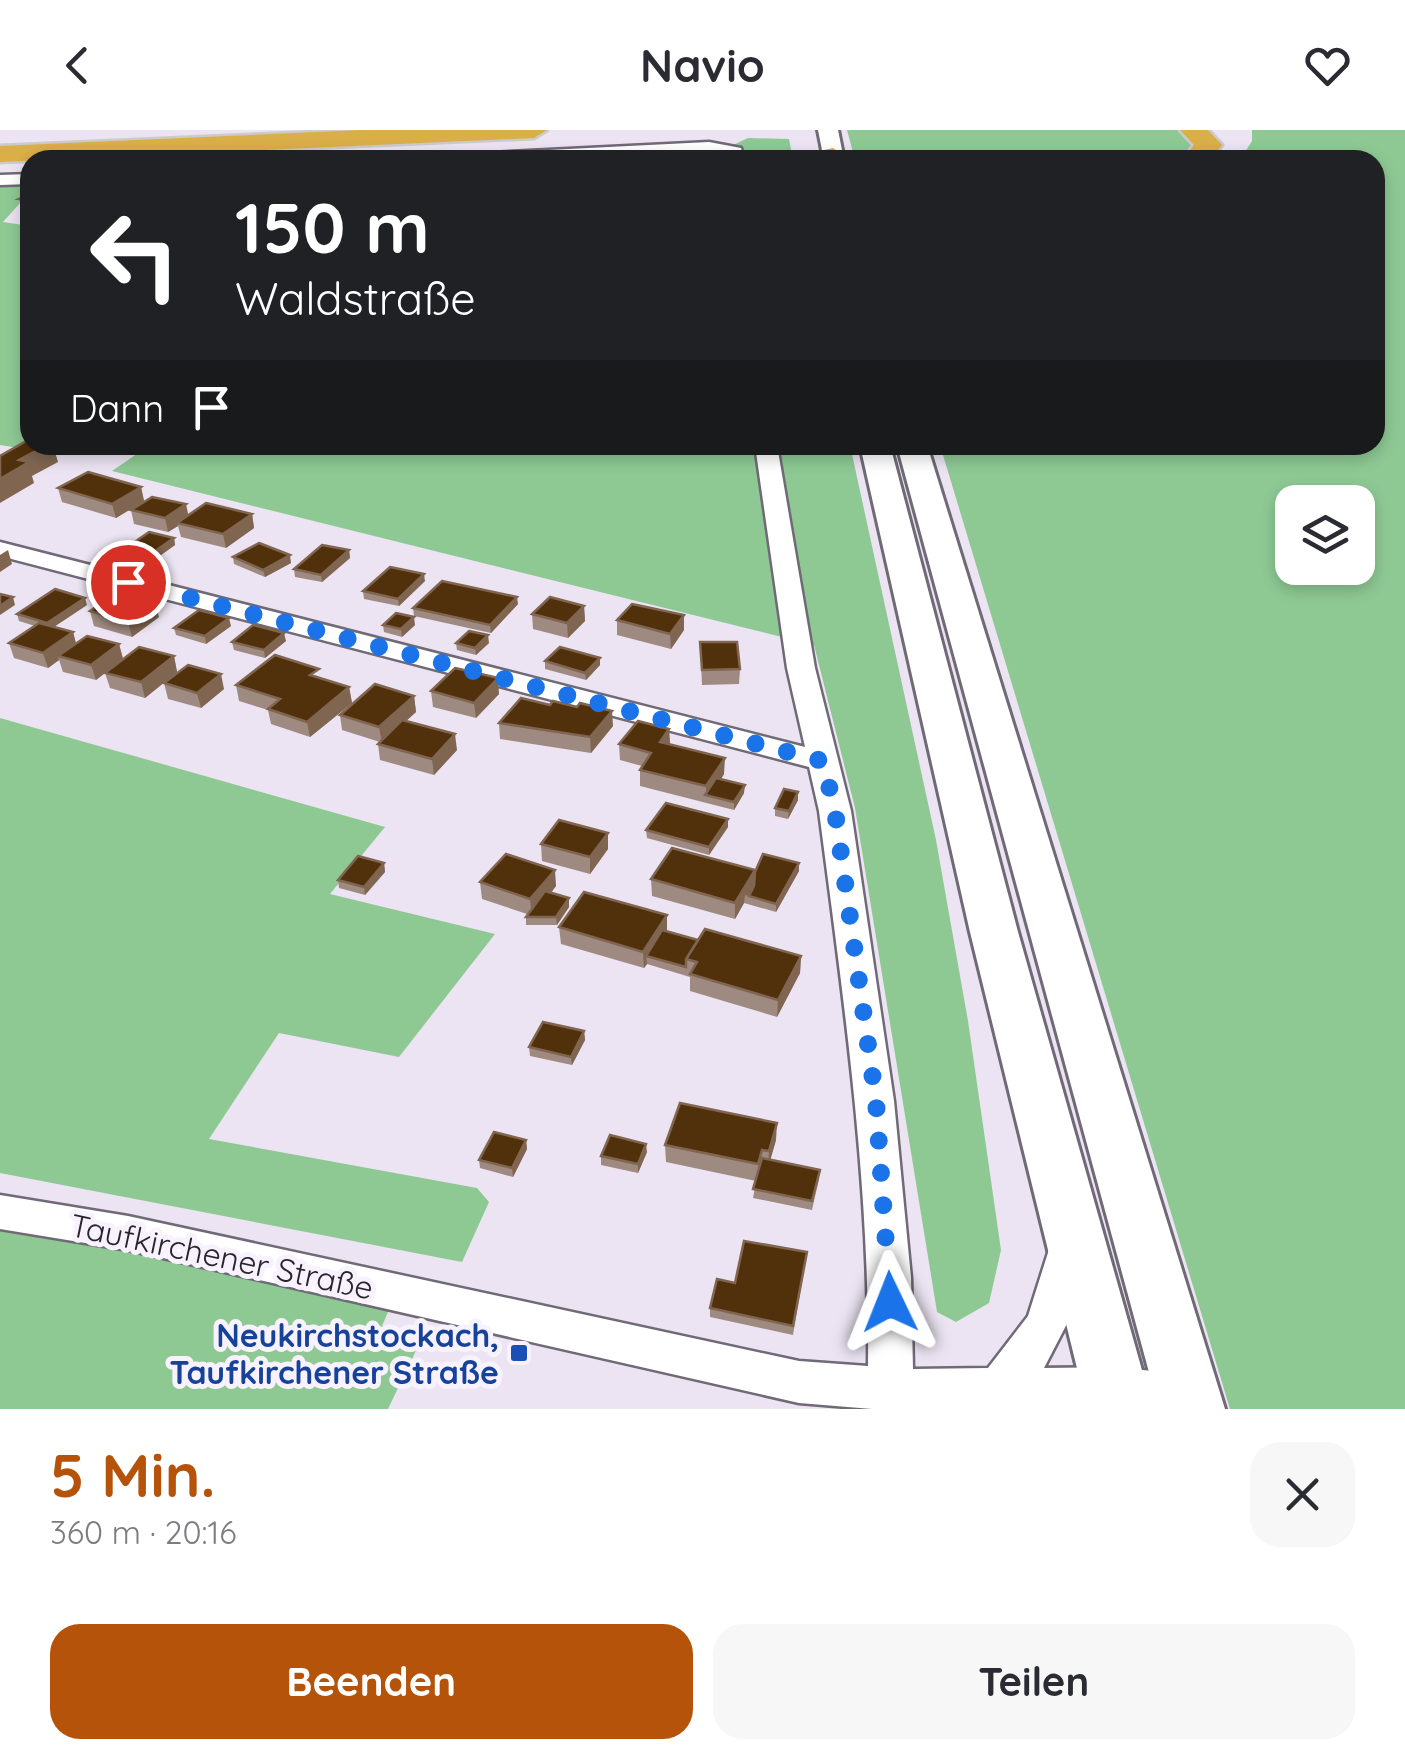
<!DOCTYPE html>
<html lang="de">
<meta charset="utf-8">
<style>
:root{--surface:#fff;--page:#f7f7f7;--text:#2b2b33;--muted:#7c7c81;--accent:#b45309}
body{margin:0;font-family:Quicksand,sans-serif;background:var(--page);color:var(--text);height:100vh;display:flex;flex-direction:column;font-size:38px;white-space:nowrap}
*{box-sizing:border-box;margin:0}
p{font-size:32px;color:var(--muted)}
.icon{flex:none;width:55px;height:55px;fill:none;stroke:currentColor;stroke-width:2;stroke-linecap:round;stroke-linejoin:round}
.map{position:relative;height:1279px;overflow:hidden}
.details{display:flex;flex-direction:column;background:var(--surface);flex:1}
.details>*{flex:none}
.guide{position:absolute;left:20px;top:20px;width:1365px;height:305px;border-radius:30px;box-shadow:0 5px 15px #0003;background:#202124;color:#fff;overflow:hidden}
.buttons{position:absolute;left:1275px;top:355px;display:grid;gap:20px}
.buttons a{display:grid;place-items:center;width:100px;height:100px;border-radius:20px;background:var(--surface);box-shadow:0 5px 15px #0003;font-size:50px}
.pin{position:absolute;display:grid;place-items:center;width:85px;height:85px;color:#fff;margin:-42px;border:5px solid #fff;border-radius:50%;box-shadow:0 2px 10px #0007}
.me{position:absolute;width:110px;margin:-55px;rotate:358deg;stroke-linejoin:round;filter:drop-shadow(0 0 8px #0008)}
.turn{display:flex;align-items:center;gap:35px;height:210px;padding:0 50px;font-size:45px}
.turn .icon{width:130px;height:130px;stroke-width:2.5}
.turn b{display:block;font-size:70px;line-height:85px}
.then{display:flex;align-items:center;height:95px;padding:0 50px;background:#0003;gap:20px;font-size:38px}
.round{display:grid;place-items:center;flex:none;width:105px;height:105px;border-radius:30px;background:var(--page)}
.summary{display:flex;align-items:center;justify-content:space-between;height:170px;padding:0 50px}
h1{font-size:60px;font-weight:800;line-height:75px;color:var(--accent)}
.cta{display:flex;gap:20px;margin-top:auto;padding:20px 50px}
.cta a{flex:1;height:115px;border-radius:30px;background:var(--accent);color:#fff;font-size:40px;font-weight:800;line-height:115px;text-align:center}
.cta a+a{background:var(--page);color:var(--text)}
header{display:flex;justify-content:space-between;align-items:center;height:130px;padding:0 50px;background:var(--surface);font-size:45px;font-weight:800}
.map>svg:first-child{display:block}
.green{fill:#8ec994;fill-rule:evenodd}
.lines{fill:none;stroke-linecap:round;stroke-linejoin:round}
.minor-casing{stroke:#706976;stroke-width:5}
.secondary-casing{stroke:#706976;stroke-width:6}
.motorway-casing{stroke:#cbcbcc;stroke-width:5}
.minor{fill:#fff;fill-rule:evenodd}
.secondary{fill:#fff;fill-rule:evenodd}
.motorway{fill:#dbaf48;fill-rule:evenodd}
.wall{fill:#9e8a80}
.shaded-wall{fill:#806651}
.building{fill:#51300c;stroke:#806651;stroke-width:2.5}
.route{stroke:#1a73e8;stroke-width:18;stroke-dasharray:0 32.4}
.transit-dot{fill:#1a4fb4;stroke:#f8f2fe;stroke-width:4}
.labels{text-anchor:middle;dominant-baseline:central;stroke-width:10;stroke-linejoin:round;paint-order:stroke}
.near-street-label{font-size:32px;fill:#28252b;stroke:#f8f2fe}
.near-transit-label{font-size:32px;font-weight:bold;fill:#164399;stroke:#f8f2fe;text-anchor:end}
</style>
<header><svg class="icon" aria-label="back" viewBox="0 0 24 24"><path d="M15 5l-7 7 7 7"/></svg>Navio<svg class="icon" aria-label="heart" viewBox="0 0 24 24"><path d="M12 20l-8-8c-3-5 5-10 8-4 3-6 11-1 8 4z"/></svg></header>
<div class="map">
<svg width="1405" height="1279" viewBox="0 0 1405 1279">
<rect width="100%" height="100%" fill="#ece4f3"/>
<g class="green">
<polygon points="847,0 1184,0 1196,14 1191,25 1181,30 855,30"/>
<path d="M1252,0H1405V1279H1230L940,315H1375V30H1240L1252,11ZM1292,372H1358V438H1292Z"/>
<polygon points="748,8 789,9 793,30 474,30 723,20"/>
<polygon points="30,51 30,72 21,72 3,92 30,96 31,320 0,315 0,52"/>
<polygon points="150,315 850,315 936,710 968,891 1001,1120 989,1173 956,1192 937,1182 855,678 814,515 112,341"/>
<polygon points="0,588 385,697 330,764 495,804 399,927 279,903 209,1009 477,1058 489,1072 462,1132 0,1043"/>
<polygon points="0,1095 394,1168 382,1196 424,1204 388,1279 0,1279"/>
</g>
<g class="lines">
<defs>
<g id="minor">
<polygon points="709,12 741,18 744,30 730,30 729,24 709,20 424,30 431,26"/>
<polygon points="30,44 30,54 0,55 0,45"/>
<path d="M755,315H777L815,538L851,681L894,971L911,1148L913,1239L988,1238L1028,1186L1052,1110L1067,1105L1082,1110L1088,1123L1073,1182L1044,1238C1098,1237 1155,1235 1205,1254L1212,1269L1207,1279H872L799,1273L128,1120L0,1099V1065L128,1086L799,1231L868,1236C870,1050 843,866 819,681L809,637L0,426V412L805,617L787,538Z"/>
</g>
<g id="secondary">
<polygon points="818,0 838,0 844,30 824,30"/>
<polygon points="860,315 890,315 1018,802 1153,1279 1087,1279 970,802"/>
<polygon points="897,315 927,315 1225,1279 1159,1279"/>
</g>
<g id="motorway">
<polygon points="361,0 547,0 534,8 0,32 0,16"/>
<polygon points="1180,0 1208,0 1222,15 1210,30 1182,30 1194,15"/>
<polygon points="833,18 851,30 822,30 824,20"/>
</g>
</defs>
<use href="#minor" class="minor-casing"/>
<use href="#secondary" class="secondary-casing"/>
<use href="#motorway" class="motorway-casing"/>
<use href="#minor" class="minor"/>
<use href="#secondary" class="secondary"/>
<use href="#motorway" class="motorway"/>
</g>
<g class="wall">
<polygon points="30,64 30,81 22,79 19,69"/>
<polygon points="141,357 144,371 116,388 62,372 58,358"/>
<polygon points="131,380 188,385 252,384 254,398 226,418 181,407 178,396 168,402 134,394"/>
<polygon points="174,408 175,415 147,435 122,429 120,422"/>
<polygon points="349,420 350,428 322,452 295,447 294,439"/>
<polygon points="233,427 291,433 265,447 234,434"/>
<polygon points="425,451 399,476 364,469 363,461"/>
<polygon points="518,474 491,503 414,486 413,478"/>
<polygon points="87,475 54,497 73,502 76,514 119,514 123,529 174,526 177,542 145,568 110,558 105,543 96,550 63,542 59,530 48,538 14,528 9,513 35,496 19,491 17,484"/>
<polygon points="584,476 585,491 568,508 533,499 532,484"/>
<polygon points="90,481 159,487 132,507 94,496"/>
<polygon points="617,490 684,500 671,519 617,505"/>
<polygon points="383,495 415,495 402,507 384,502"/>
<polygon points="231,496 206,514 176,505 174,498"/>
<polygon points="286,511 265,528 234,520 232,512"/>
<polygon points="700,512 740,539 739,554 702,555"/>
<polygon points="456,513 489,513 476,525 457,520"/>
<polygon points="545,531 600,535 586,550 545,539"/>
<polygon points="320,548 349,557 352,573 310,607 271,594 268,580 239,571 236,555"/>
<polygon points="164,553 224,559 201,578 168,569"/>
<polygon points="431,561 499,564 476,588 433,577"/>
<polygon points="414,566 416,582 406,591 457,620 434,645 380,630 378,614 380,612 342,600 340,585"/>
<polygon points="499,593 613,596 591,623 500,609"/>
<polygon points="669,599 670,614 724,644 721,649 744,663 734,680 640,656 640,640 642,636 620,630 619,614"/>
<polygon points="798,662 798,670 788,689 775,686 775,678"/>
<polygon points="728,697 709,725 647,708 646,700"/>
<polygon points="541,714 608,719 590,744 542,731"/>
<polygon points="384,733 385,742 365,765 339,758 338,750"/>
<polygon points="799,733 799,741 776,782 744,773 735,789 652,766 651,749 755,740"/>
<polygon points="480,752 556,756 551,763 569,768 569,777 557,795 526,795 526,787 527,784 482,769"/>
<polygon points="667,785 667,802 698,810 801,826 800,843 777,887 690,861 690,847 647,834 644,838 561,814 559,797"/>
<polygon points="584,901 585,910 572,935 530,926 529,917"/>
<polygon points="526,1010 527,1019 513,1047 480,1038 479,1030"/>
<polygon points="776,1010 770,1030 819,1049 812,1080 753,1068 756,1051 666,1032 665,1015"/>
<polygon points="647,1022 638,1043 601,1035 601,1026"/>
<polygon points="807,1122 793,1205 710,1187 710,1178 735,1153"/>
</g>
<g class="shaded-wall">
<polygon points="47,315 53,315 58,332 32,346 34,353 0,373 0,349 19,330"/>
<polygon points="141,357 144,371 116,388 112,374"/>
<polygon points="186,374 189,388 177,393 178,396 168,402 165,388"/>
<polygon points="252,384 254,398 226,418 223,404"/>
<polygon points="174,408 175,415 147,435 145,428"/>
<polygon points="8,420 12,434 0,442 0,425"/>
<polygon points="349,420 350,428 322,452 321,445"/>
<polygon points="290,425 291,433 265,447 263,440"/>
<polygon points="424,444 425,451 399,476 398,469"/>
<polygon points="13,467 15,475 0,485 0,476"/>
<polygon points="517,467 518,474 491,503 490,495"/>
<polygon points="85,468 87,475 49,500 47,493"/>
<polygon points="155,472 159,487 132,507 128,492"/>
<polygon points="584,476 585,491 568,508 567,493"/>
<polygon points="684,485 684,500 671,519 670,504"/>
<polygon points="414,487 415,495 402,507 401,499"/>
<polygon points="229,488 231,496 206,514 205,506"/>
<polygon points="73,502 77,517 58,526 59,530 48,538 43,523"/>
<polygon points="284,503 286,511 265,528 264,520"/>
<polygon points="488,505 489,513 476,525 475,518"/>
<polygon points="119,514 123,529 96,550 91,535"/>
<polygon points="174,526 177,542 145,568 141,552"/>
<polygon points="600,528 600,535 586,550 585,543"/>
<polygon points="221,544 224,559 201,578 197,563"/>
<polygon points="498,548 499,564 476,588 474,573"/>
<polygon points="349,557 352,573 310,607 307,592"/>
<polygon points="414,566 416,582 382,613 379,597"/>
<polygon points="612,581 613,596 591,623 590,607"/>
<polygon points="669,599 670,615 660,612"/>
<polygon points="455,604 457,620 434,645 432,629"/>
<polygon points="725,628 724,644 710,666 706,665 706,656"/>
<polygon points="745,655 744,663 734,680 734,672"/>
<polygon points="798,662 798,670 788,689 789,681"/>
<polygon points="728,689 728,697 709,725 709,717"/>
<polygon points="608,703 608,719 590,744 590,727"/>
<polygon points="384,733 385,742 365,765 364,757"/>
<polygon points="799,733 799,741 776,782 776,774"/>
<polygon points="555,740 556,756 532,786 530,769"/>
<polygon points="755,740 754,756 749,766 745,765 744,773 735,789 735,773"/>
<polygon points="569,768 569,777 557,795 556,787"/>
<polygon points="667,785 667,802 646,826 647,834 644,838 643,822"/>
<polygon points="801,826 800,843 777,887 778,870"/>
<polygon points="584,901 585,910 572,935 571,927"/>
<polygon points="777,993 776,1010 768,1038 769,1021"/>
<polygon points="526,1010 527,1019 513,1047 512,1038"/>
<polygon points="646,1014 647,1022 638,1043 638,1034"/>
</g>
<g class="building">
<polygon points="30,64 30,70 19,69"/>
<polygon points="30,309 30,315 47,315 19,330 29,332 0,349 0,326"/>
<polygon points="88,342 141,357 112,374 58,358"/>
<polygon points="152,367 186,374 165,388 131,380"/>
<polygon points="206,373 252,384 223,404 177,393"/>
<polygon points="149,402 174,408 145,428 120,422"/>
<polygon points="259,413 290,425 263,440 233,427"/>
<polygon points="322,415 349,420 321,445 294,439"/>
<polygon points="390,437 424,444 398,469 363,461"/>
<polygon points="442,451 517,467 490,495 413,478"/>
<polygon points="55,459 85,468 47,493 17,484"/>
<polygon points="118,462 155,472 128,492 90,481"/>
<polygon points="0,464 13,467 0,476"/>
<polygon points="550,467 584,476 567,493 532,484"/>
<polygon points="632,474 684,485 670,504 617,490"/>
<polygon points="199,480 229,488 205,506 174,498"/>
<polygon points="396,483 414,487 401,499 383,495"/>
<polygon points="39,493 73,502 43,523 9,513"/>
<polygon points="253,495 284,503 264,520 232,512"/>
<polygon points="469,501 488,505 475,518 456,513"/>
<polygon points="87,506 119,514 91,535 58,526"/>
<polygon points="700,512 737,512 740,539 702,540"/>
<polygon points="139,517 174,526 141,552 105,543"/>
<polygon points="560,517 600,528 585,543 545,531"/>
<polygon points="275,525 319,539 310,545 349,557 307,592 268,579 280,569 236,555"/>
<polygon points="188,535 221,544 197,563 164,553"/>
<polygon points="455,538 498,548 474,573 431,561"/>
<polygon points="375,554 414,566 379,597 340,585"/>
<polygon points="521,568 550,575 553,571 577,577 580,573 612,581 590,607 499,593"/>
<polygon points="402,590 455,604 432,629 378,614"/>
<polygon points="638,591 669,599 660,612 725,628 706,656 640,640 651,623 619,614"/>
<polygon points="716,648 745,655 734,672 705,665"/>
<polygon points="784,659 798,662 789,681 775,678"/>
<polygon points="666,673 728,689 709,717 646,700"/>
<polygon points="559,690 608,703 590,727 541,714"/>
<polygon points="672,718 755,740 735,773 651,749"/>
<polygon points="506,724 555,740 530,769 480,752"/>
<polygon points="763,724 799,733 776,774 749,766 754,756 755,742"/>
<polygon points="358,726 384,733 364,757 338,750"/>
<polygon points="545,761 569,768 556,787 526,787"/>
<polygon points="584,762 667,785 643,822 559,797"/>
<polygon points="705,799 801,826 778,870 690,844 697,832 686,829"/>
<polygon points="662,800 698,810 686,829 686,837 646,826"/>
<polygon points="543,892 584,901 571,927 529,917"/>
<polygon points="680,973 777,993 769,1021 762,1020 758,1034 665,1015"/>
<polygon points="494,1002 526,1010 512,1038 479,1030"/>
<polygon points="610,1005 646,1014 638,1034 601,1026"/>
<polygon points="762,1028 820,1040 812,1071 753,1059"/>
<polygon points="744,1111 807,1122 793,1196 710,1178 717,1149 735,1153"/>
</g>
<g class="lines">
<polyline class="route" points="128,452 823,631 835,681 876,971 890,1172"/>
</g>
<rect class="transit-dot" x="509" y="1213" width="20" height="20" rx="5"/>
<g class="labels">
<g class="near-street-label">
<text transform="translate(222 1126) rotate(12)">Taufkirchener Straße</text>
</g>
<g class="near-transit-label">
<text x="499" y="1205">Neukirchstockach,<tspan x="499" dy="37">Taufkirchener Straße</tspan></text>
</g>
</g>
</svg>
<div class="buttons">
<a><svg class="icon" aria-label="layers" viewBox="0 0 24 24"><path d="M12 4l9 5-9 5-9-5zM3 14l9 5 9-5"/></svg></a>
</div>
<div class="pin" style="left:128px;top:452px;background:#d93025"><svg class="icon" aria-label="arrive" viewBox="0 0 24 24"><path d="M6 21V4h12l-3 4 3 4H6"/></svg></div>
<svg class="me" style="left:890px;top:1172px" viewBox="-20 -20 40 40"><path d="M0-17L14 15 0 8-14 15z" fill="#1a73e8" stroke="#fff" stroke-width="4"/></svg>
<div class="guide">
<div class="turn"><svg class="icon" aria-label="left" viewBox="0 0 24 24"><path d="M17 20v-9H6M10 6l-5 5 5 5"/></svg><div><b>150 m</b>Waldstraße</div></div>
<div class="then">Dann<svg class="icon" aria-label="arrive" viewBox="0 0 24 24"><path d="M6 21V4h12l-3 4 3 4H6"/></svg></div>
</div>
</div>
<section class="details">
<div class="summary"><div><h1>5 Min.</h1><p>360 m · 20:16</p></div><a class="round"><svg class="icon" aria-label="close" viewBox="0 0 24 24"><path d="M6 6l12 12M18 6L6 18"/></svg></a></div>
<div class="cta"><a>Beenden</a><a>Teilen</a></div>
</section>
